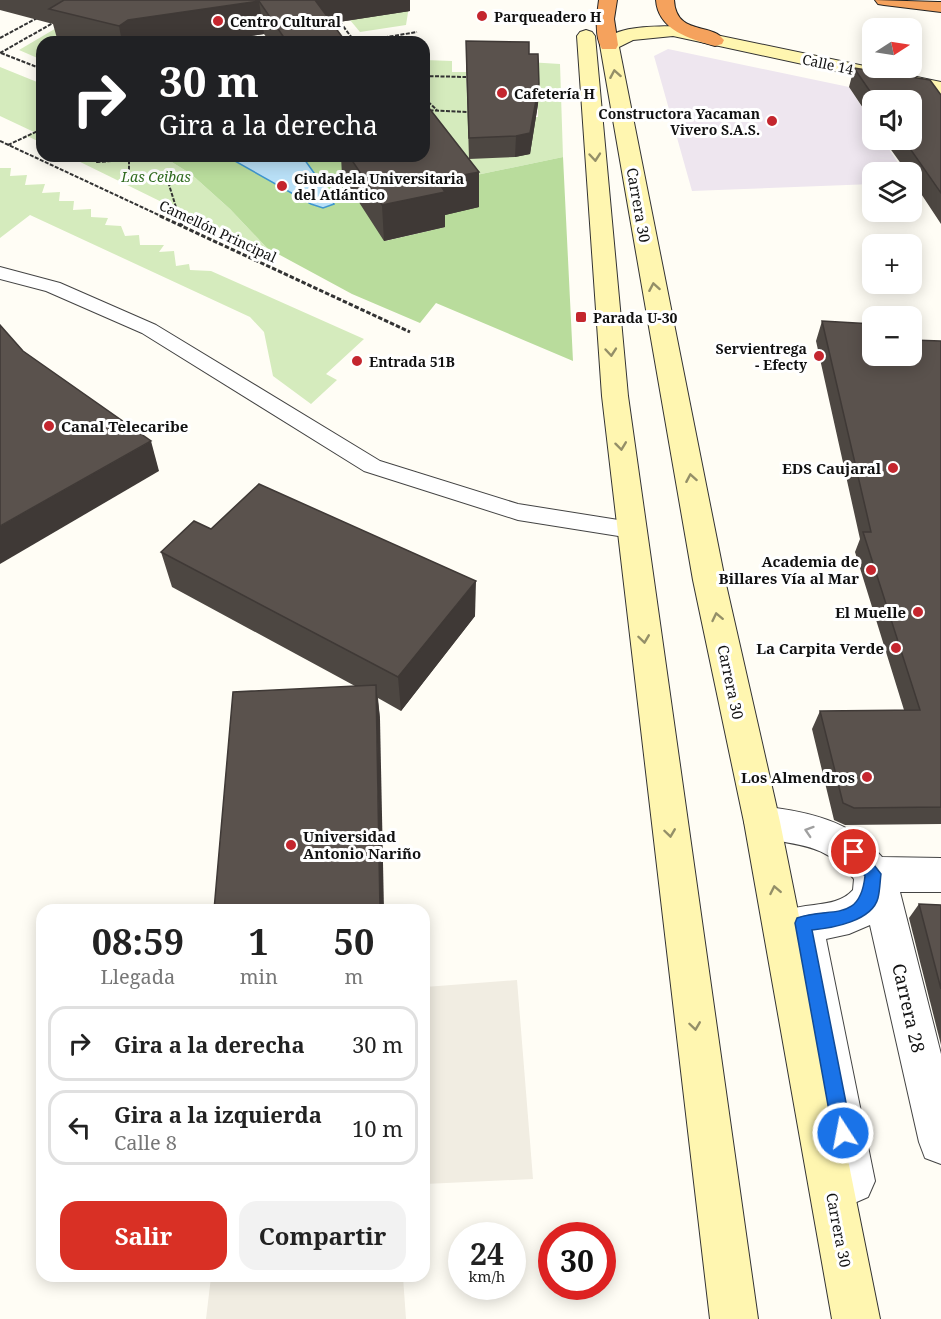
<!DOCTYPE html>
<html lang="es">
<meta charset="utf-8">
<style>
:root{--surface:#fff;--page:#f2f2f2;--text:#222;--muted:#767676;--line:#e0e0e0;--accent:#d93025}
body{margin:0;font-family:"Noto Serif",serif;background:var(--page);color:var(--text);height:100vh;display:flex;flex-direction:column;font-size:22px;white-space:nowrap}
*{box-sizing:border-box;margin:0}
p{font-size:20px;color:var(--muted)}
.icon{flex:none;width:33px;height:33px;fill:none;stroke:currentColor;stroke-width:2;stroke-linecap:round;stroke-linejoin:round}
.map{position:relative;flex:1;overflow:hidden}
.side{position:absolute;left:36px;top:904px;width:394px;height:378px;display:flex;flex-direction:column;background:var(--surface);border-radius:18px;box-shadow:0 3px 15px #0003}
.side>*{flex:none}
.top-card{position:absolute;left:36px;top:36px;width:394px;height:126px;border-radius:18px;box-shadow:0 3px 15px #0003;background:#202124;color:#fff;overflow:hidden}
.needle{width:39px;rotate:78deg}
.buttons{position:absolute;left:862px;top:18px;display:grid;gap:12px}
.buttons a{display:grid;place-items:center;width:60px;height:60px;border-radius:12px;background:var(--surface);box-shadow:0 3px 15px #0003;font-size:30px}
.speed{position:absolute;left:448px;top:1222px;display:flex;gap:12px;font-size:30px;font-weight:700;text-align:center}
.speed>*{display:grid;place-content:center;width:78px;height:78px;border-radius:50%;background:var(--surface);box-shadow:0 3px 15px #0003;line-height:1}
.speed small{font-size:15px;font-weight:400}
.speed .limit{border:9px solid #d22;background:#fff;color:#111}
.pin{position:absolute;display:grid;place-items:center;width:51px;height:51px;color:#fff;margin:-26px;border:3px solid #fff;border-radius:50%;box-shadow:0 2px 6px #0007}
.me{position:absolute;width:66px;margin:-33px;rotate:349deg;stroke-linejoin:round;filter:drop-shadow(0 0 4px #0008)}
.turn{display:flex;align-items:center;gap:21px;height:126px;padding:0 24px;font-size:27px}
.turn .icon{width:78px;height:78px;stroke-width:2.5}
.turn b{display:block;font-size:42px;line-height:51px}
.eta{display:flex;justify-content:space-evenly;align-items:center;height:102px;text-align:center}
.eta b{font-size:36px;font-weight:700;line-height:42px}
.button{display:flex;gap:12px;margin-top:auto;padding:12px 24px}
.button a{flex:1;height:69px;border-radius:18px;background:var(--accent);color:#fff;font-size:24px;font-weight:700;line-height:69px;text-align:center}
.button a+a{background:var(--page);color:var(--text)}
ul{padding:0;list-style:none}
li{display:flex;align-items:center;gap:18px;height:75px;margin:0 12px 9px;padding:0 12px;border:3px solid var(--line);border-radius:18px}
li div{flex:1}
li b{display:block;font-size:22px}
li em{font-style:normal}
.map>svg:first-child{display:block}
.industrial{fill:#eee6ef}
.green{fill:#d5ebbd}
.forest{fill:#b9dc9c}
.plaza{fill:#f1ede2}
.water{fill:#b9e0f7;stroke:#3f96cf;stroke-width:1.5}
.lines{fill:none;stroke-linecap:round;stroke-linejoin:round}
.lane-casing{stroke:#444;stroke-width:2}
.street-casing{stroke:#444;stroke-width:2}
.secondary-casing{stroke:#333;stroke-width:2}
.highway-casing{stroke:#222;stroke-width:2}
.path-far1{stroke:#333;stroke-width:2;stroke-dasharray:4 1.5;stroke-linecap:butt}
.path{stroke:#333;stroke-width:3;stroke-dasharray:4.5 2;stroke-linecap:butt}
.lane{fill:#fff;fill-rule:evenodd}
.street{fill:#fff;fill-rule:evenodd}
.secondary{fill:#fff6b0;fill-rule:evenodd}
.highway{fill:#f5a25d;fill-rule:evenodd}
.wall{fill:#4d4742}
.shaded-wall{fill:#3f3936}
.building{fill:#5a524d;stroke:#3f3936;stroke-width:1.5}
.oneway{stroke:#948f68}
.oneway2{stroke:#a0a0a0}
.route{fill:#1a73e8;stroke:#114b97;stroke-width:1.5}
.poi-dot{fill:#c4262e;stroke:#fff;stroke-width:2}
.labels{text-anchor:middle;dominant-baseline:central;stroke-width:6;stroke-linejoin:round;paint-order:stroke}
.far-poi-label{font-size:14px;font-weight:bold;fill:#111;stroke:#fff;text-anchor:start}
.far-street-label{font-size:14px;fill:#111;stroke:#fff}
.far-park-label{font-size:14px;font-style:italic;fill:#2f6b1f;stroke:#fff}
.street-label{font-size:15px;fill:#111;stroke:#fff}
.poi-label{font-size:15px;font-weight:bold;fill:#111;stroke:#fff;text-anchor:end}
.near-street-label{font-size:18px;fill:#111;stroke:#fff}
</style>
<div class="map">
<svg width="941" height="1319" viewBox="0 0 941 1319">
<rect width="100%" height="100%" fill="#fffdf5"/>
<polygon class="industrial" points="668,49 849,87 873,124 873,140 883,140 904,172 873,172 873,184 692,191 654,56"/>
<g class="green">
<polygon points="104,0 59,42 42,42 42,60 19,50"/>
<polygon points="389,0 410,0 406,25 360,32 350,20 387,14"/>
<polygon points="425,60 452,61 452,72 466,72 468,117 538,117 537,74 528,62 560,64 563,157 457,179 407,160 424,156"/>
<polygon points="0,67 42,84 42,143 27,136 34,132 0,116"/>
<polygon points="68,156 162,156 191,174 230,209 267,248 176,209"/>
<polygon points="0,168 11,168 10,176 27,175 25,185 45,184 42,193 60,192 59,201 74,201 73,210 91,209 91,217 108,218 105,225 121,226 125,236 139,235 140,245 164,245 159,252 174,251 176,266 189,264 190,270 211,271 364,339 326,374 337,380 311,404 273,376 264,332 250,317 30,215 0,238"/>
</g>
<polygon class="forest" points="162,156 226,156 311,204 323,208 333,204 302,156 344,156 343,176 385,241 445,227 438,216 457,179 563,157 573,361 436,303 420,323 352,294 267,248 230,209 191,174"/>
<g class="plaza">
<polygon points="517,980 533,1179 425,1184 425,987"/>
<polygon points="211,1277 403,1277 406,1319 206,1319"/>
</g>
<polygon class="water" points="226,156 302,156 329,194 334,204 323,208 311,204"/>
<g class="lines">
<defs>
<polygon id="lane" points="0,267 60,283 156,325 380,461 518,504 631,522 639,524 643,530 639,536 631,538 518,520 364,471 142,333 46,291 0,279"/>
<path id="street" d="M762,806C808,812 851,820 882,857L941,858V892H900L941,1054V1164L925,1158L919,1142L870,925L849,934L826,939L875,1181L868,1197L852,1204L836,1197L829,1181L783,923L789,910C810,902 837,908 853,890L854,879C820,837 793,849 749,833L744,822L749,811Z"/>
<g id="secondary">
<path d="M673,26L941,82V94L673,36L633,40L619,47L725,580L780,822L880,1319H832L744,822L693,580L600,45C614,25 651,27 673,26Z"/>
<polygon points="586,30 592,32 595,36 628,396 758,1319 710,1319 602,396 577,36 580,32"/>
</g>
<g id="highway">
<path d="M599,0H617L614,19L618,45L616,49H602C594,35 597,15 599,0Z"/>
<path d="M656,0H674C676,36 711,22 724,40L722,44L715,46C690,39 658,30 656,0Z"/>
<polygon points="875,0 938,2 941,2 941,12 884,5 878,4"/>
</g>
</defs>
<use href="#lane" class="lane-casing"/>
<use href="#street" class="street-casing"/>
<use href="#secondary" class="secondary-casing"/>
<use href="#highway" class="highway-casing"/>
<g class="path-far1">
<polyline points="340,22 355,42"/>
<polyline points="0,38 39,17"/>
<polyline points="230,39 232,42"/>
<polyline points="357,42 417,32"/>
<polyline points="0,53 53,23"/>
<polyline points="1,53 42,69"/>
<polyline points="424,76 466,77"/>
<polyline points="424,98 437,110"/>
<polyline points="424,110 467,112"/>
<polyline points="0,141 163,217"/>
<polyline points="8,145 42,129"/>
<polyline points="96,156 97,162 129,160 129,176 166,175 179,217"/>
</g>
<g class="path">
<polyline points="160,216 410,332"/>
<polyline points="179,216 182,226"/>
</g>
<use href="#lane" class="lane"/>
<use href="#street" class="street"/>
<use href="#secondary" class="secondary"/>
<use href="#highway" class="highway"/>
</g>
<g class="wall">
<polygon points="0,0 410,0 410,11 332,23 346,42 270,42 264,34 210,42 58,42 53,24 0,10"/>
<polygon points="529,54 539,84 538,104 530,154 515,157 469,159 479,207 445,215 445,227 384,241 342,176 341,156 424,156 469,159 466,61"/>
<polygon points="854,68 941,95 941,224 912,180 912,172 907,172 884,140 912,140 912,100 873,100 873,123 849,87"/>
<polygon points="822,321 873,356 941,341 941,824 845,825 834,820 812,729 820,711 904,710 855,552 860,539 816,341"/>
<polygon points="211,529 475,616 401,711 378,698 380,719 355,686 172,587 161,552"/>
<polygon points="919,904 941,905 941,1045 909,918"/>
</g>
<g class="shaded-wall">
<polygon points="311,0 410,0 410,11 313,26"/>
<polygon points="259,1 264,34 210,42 122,42 119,26 128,20"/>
<polygon points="539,84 538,104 530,154 515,157 516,136"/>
<polygon points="479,172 479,207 445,215 445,227 384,241 382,205 437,180"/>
<polygon points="151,441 159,471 0,564 0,526"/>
<polygon points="476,581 475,616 401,711 398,677"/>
<polygon points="376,685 380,719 384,910 380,910"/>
</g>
<g class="building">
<polygon points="64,0 315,0 346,42 287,42 259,1 128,20 119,26 49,9"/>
<polygon points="466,41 529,42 529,54 538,54 539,84 530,133 516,136 469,138"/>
<polygon points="854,68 930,80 941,95 941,193 904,140 912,140 912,100 876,100"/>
<polygon points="429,108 479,172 437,180 445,192 382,205 349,156 424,156 424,109"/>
<polygon points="822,321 873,324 873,356 912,356 912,340 941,341 941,807 854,808 843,803 820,711 920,710 863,532 871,532"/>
<polygon points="0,325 23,351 151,441 0,526"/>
<polygon points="259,484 476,581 398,677 161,552 194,521 211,529"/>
<polygon points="376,685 380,910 214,910 233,692"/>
<polygon points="919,904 941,905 941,989"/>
</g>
<defs><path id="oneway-chevron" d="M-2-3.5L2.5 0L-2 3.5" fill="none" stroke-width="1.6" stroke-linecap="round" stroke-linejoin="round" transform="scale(1.5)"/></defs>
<g class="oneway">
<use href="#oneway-chevron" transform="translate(615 74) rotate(-100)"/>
<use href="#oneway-chevron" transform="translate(595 157) rotate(85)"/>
<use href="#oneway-chevron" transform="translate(654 287) rotate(-100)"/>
<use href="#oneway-chevron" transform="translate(611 352) rotate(85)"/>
<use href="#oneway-chevron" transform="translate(621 446) rotate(83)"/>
<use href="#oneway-chevron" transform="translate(691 478) rotate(-100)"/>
<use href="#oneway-chevron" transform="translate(717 617) rotate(-102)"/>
<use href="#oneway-chevron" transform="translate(644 639) rotate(82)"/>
<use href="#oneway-chevron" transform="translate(670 833) rotate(82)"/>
<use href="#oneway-chevron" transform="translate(775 890) rotate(-101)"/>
<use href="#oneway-chevron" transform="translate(695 1026) rotate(82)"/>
</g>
<use class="oneway2" href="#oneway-chevron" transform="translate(809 831) rotate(-162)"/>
<path class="route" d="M854,845L860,847L881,874C880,881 880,890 878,898C872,921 833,928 812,930L852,1133L849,1139L843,1142L836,1139L833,1133L795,923L797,918C829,906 860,924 865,876L846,852L849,847Z"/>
<g class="poi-dot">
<circle cx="482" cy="16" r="6"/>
<circle cx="218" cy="21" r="6"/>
<circle cx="502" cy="93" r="6"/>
<circle cx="772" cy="121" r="6"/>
<circle cx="282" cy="186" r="6"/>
<rect x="575" y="311" width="12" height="12" rx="3"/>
<circle cx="819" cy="356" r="6"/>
<circle cx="357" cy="361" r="6"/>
<circle cx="49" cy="426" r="6"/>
<circle cx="893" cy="468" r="6"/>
<circle cx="871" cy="570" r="6"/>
<circle cx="918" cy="612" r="6"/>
<circle cx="896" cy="648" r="6"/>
<circle cx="867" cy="777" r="6"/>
<circle cx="291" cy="845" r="6"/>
</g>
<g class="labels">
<g class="far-poi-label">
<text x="494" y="16">Parqueadero H</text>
<text x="230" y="21">Centro Cultural</text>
<text x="514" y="93">Cafetería H</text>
<text x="760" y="113" text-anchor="end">Constructora Yacaman<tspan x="760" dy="16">Vivero S.A.S.</tspan></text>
<text x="294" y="178">Ciudadela Universitaria<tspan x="294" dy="16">del Atlántico</tspan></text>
<text x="593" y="317">Parada U-30</text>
<text x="807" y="348" text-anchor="end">Servientrega<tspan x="807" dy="16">- Efecty</tspan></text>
<text x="369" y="361">Entrada 51B</text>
</g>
<g class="far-street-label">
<text transform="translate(828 64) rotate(12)">Calle 14</text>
<text transform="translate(218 231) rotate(25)">Camellón Principal</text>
</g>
<g class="far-park-label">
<text x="156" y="176">Las Ceibas</text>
</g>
<g class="street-label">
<text transform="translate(639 205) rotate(80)">Carrera 30</text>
<text transform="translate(731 682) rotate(78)">Carrera 30</text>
<text transform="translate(839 1230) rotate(79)">Carrera 30</text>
</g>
<g class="poi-label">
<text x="61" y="426" text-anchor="start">Canal Telecaribe</text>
<text x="881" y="468">EDS Caujaral</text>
<text x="859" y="561">Academia de<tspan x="859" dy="17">Billares Vía al Mar</tspan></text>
<text x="906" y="612">El Muelle</text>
<text x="884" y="648">La Carpita Verde</text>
<text x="855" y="777">Los Almendros</text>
<text x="303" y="836" text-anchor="start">Universidad<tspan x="303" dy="17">Antonio Nariño</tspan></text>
</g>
<g class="near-street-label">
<text transform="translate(909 1008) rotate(77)">Carrera 28</text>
</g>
</g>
</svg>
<div class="buttons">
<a><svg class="needle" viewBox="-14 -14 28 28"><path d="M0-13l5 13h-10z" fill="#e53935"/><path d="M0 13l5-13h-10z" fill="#767676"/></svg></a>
<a><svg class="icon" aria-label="sound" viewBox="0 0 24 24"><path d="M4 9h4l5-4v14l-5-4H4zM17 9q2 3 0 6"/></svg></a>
<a><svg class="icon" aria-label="layers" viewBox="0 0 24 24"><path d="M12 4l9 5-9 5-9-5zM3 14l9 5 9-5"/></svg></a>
<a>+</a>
<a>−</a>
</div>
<div class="speed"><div>24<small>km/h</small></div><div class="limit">30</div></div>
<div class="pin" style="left:854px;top:852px;background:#d93025"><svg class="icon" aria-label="arrive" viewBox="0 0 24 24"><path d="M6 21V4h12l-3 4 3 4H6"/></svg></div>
<svg class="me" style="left:843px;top:1133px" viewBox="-20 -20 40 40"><circle r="17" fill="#1a73e8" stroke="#fff" stroke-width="3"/><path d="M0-11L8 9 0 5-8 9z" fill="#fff"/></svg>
<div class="top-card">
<div class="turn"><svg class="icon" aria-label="right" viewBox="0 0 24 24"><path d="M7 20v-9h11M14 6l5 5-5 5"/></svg><div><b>30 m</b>Gira a la derecha</div></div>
</div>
<section class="side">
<div class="eta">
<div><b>08:59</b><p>Llegada</p></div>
<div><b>1</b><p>min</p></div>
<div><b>50</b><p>m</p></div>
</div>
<ul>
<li><svg class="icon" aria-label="right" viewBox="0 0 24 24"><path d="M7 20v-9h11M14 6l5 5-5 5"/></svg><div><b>Gira a la derecha</b></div><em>30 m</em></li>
<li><svg class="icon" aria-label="left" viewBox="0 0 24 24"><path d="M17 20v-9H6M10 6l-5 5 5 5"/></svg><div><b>Gira a la izquierda</b><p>Calle 8</p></div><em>10 m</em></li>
</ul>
<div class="button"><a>Salir</a><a>Compartir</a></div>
</section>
</div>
